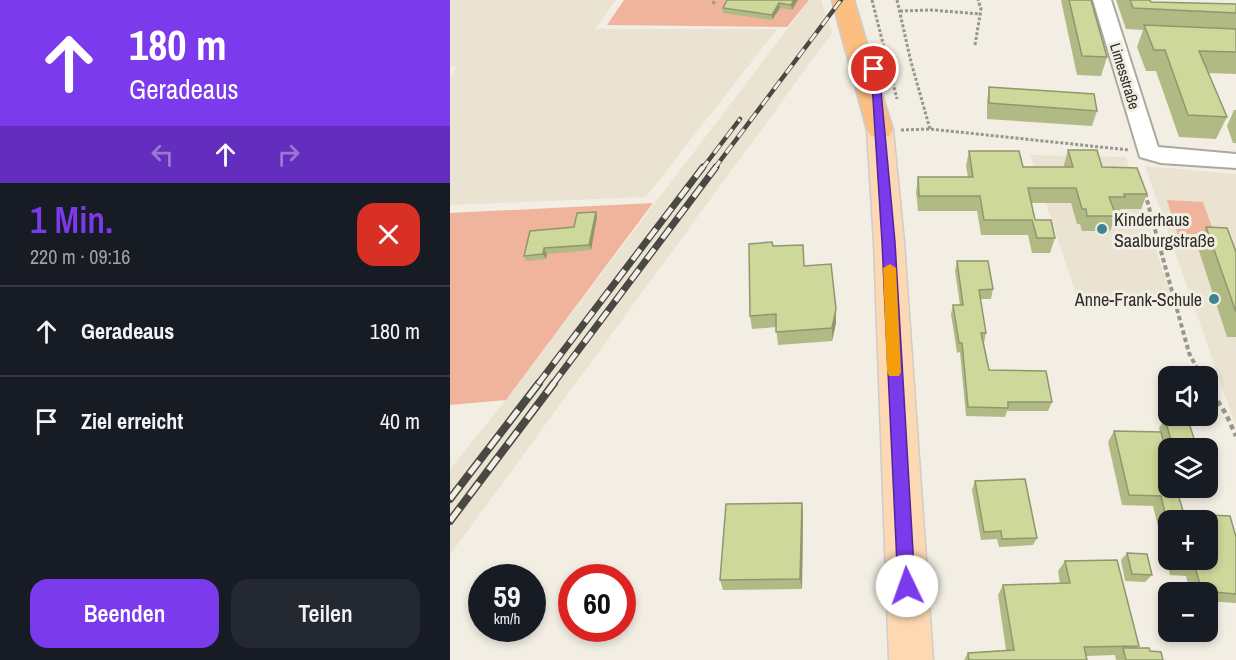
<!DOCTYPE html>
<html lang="de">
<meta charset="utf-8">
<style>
:root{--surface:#171b24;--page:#242831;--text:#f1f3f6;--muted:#9ea1a6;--line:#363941;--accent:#7c3aed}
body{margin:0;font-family:"Archivo Narrow",sans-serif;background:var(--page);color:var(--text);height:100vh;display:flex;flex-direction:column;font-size:22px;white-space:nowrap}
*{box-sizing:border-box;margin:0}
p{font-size:20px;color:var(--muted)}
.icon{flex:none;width:33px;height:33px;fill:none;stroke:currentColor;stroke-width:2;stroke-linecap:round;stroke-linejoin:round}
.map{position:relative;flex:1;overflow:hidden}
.details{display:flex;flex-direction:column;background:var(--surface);width:450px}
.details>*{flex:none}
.banner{background:#7c3aed;color:#fff;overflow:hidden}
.buttons{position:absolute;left:708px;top:366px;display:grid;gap:12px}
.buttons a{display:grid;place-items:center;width:60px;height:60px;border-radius:12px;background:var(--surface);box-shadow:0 3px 9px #0003;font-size:30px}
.speed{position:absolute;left:18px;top:564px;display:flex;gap:12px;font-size:30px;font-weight:700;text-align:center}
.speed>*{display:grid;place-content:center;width:78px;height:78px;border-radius:50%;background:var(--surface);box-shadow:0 3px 9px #0003;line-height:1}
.speed small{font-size:15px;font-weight:400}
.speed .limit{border:9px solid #d22;background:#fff;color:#111}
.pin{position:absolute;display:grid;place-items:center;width:51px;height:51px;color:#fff;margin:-26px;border:3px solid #fff;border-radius:50%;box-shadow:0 2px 6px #0007}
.me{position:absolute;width:66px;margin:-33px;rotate:357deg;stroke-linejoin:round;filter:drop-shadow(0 0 4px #0008)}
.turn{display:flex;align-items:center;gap:21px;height:126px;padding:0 30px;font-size:27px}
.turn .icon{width:78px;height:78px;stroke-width:2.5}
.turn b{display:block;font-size:42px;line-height:51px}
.lanes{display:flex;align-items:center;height:57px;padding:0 30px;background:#0003;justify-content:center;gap:30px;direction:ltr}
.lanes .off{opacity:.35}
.round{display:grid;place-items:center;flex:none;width:63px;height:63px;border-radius:18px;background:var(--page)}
.head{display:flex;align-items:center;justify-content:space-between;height:102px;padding:0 30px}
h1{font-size:36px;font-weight:600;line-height:45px;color:var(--accent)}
.primary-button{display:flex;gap:12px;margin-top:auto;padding:12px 30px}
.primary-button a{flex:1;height:69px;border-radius:18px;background:var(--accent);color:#fff;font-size:24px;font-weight:600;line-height:69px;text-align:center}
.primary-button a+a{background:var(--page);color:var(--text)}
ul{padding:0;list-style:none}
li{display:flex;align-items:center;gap:18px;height:90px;padding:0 30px;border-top:2px solid var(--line)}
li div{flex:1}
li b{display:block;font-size:22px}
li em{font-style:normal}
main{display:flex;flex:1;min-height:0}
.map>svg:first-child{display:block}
.built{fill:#eae3d2}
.green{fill:#f0b39b}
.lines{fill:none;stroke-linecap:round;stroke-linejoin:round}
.minor-casing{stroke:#aca89d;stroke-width:4}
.major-casing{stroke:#cdcdcc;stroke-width:3}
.highway-casing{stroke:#cdcdcc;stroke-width:3}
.path-far2{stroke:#99968e;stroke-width:3;stroke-dasharray:3 2;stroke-linecap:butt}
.path-far1{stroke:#99968e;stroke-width:4;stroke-dasharray:4.5 3;stroke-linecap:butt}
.path{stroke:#99968e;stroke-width:4.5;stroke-dasharray:5 4;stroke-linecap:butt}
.minor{fill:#fff;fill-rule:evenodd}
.major{fill:#fdd9b3;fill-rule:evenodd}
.highway{fill:#fbc081;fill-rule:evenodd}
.rail-far2-casing{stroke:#494843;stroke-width:4.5}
.rail-far1-casing{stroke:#494843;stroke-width:7}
.rail-casing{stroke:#494843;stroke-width:8}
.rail-far2{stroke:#f2eee3;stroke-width:3;stroke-dasharray:10;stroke-linecap:butt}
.rail-far1{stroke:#f2eee3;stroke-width:4.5;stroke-dasharray:13;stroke-linecap:butt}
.rail{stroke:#f2eee3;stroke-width:5;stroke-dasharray:16;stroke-linecap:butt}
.wall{fill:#b1ba84;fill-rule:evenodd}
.shaded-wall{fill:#90976c}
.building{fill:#ced89a;stroke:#90976c;stroke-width:1.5}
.route{fill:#7c3aed;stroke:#51269a;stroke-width:1.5}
.slow{fill:#f59e0b}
.poi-dot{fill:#3f8491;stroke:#f2eee3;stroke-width:2}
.labels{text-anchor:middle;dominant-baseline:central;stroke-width:6;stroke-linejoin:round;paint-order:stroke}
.far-street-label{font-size:15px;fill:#2e2d29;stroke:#f2eee3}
.poi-label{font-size:18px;fill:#2e2d29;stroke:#f2eee3;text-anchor:start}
</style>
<main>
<section class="details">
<div class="banner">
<div class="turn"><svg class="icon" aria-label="ahead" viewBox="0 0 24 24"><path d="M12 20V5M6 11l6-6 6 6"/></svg><div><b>180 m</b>Geradeaus</div></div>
<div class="lanes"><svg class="icon off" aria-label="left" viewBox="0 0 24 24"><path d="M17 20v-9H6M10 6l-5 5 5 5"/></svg><svg class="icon" aria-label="ahead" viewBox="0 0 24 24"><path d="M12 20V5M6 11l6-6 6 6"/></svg><svg class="icon off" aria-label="right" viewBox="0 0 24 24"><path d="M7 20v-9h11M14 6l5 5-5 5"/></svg></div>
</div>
<div class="head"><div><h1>1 Min.</h1><p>220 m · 09:16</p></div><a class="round" style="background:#d93025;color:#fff"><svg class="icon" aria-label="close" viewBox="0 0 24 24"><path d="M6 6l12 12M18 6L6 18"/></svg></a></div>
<ul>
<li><svg class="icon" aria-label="ahead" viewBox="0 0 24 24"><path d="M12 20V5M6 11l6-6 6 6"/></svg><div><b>Geradeaus</b></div><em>180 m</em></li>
<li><svg class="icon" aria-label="arrive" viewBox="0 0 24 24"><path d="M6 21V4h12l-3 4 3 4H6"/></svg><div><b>Ziel erreicht</b></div><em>40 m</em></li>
</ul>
<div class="primary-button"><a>Beenden</a><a>Teilen</a></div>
</section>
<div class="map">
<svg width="786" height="660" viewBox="0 0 786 660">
<rect width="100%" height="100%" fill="#f2eee3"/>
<g class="built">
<polygon points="0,0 166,0 145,29 327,29 196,197 0,205 0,78 7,67 0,66"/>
<polygon points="359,0 371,0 382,33 0,555 0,469 56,400"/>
<polygon points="580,155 676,157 723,301 630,306"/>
<polygon points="695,166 786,174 786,424 785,424"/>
</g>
<g class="green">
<polygon points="174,0 359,0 337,27 157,25"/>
<polygon points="717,200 753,202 767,241 729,239"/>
<polygon points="203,203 56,400 0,405 0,213"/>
</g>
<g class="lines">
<defs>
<polygon id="minor" points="643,0 661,0 708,147 786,154 786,168 711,163 690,157"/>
<polygon id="major" points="430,122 439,124 443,130 454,242 483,660 439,660 424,242 417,130 421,124"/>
<polygon id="highway" points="382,0 404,0 443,130 439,136 430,138 421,136 417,130"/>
</defs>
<use href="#minor" class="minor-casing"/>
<use href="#major" class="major-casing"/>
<use href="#highway" class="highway-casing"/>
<g class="path-far2">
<polyline points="422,0 447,99"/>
<polyline points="447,0 461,62 480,129"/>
<polyline points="263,4 265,0"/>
<polyline points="450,11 481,10 530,14"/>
<polyline points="525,45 531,9 528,0"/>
<polyline points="451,130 480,129 679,150"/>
</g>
<polyline class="path-far1" points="695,193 739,353 751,376"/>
<polyline class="path" points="758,386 776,414 786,436"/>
<use href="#minor" class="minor"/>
<use href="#major" class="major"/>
<use href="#highway" class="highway"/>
<defs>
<g id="rail-far2">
<polyline points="252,169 290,119"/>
<polyline points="264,169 391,0"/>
</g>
<g id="rail-far1">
<polyline points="88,384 253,167"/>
<polyline points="103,384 266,167"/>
</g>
<g id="rail">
<polyline points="0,499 89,383"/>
<polyline points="0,521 104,383"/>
</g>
</defs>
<use href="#rail-far2" class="rail-far2-casing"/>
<use href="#rail-far1" class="rail-far1-casing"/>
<use href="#rail" class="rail-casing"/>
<use href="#rail-far2" class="rail-far2"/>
<use href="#rail-far1" class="rail-far1"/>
<use href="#rail" class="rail"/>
</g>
<g class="wall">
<polygon points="277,0 348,0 342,10 330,8 322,20 273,13 273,8"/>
<polygon points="611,0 641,0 657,57 651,76 627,75"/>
<polygon points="666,0 700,0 701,2 786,4 786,74 758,73 777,117 766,139 729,137 706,71 696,71 687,47 693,30 676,29"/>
<polygon points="539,87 647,111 642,126 537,119 537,102"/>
<polygon points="784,110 786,110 786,143 783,143 777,126"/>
<polygon points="618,150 652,167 697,194 691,209 670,209 669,212 664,212 666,216 660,231 632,231 630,224 627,224 621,203 581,203 585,220 605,238 600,253 582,253 578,235 531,235 527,211 468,211 466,192 468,177 518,177 516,166 519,151 573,167 614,167 614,165"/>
<polygon points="146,212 147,217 141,250 97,254 96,259 76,261 74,256 124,227"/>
<polygon points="756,227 786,252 786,337 777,337 747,245"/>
<polygon points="323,246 354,266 386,323 382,341 328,345 326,327 302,329 300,316"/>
<polygon points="507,261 543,289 541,299 530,299 536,333 534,343 539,370 602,402 598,411 557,411 555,417 516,416 510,352 507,353 501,314 503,305 510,305 505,271"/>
<path d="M715,419L747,448H718V456L734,514L786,537V603L758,601V592H740L736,576L720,575L703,506L672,505L658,442L664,431L710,432L709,428ZM718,520L758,560H718Z"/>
<polygon points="525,481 587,538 583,545 549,547 547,539 531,540 522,490"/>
<polygon points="352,503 353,515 352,589 273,590 270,580"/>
<polygon points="677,553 702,575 695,582 675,581 671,560"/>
<polygon points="615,561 689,646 687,648 700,651 713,660 666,660 665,655 636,656 637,660 514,660 518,653 556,650 548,595 553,585 610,584 608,571"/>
</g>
<g class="shaded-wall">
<polygon points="344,0 348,0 342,10 341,5"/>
<polygon points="329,3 330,8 322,20 322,15"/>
<polygon points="146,212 147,217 141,250 139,245"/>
<polygon points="94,248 97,254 96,259 93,254"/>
<polygon points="386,309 386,323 382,341 382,328"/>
<polygon points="352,503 353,515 352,589 350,579"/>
</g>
<g class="building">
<polygon points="277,0 344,0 341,5 329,3 322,15 273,8"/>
<polygon points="619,0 641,0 657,57 632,56"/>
<polygon points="680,0 700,0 701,2 786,4 786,13 683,8"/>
<polygon points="694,25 786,29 786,52 749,51 777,117 738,115 715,50 704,50"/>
<polygon points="539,87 644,94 647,111 539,103"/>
<polygon points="618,150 647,150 652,167 687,168 697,194 674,194 675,197 659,197 666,216 637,216 636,209 632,209 626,188 578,188 585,220 601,220 605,238 587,238 582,220 534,220 530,196 469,196 468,177 523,177 519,151 569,151 573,167 623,167"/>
<polygon points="146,212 139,245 94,248 93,254 74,256 80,231 124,227 127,213"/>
<polygon points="756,227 777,228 786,252 786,312"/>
<polygon points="322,242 323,246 353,245 354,266 381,264 386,309 382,328 326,332 326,314 300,316 299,244"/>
<polygon points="507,261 538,261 543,289 529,290 536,333 531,333 539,370 596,371 602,402 558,402 558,408 518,407 512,343 509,343 503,305 513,305"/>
<polygon points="715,419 738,420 747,448 723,447"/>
<polygon points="664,431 711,432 718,459 718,488 726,488 734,514 780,516 786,537 786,594 752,591 745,567 729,566 727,560 758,560 758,520 718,520 718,526 711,496 679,495"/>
<polygon points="575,479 587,538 552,539 551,531 534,532 525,481"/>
<polygon points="352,503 350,579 270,580 276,504"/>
<polygon points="677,553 697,554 702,575 682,574"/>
<polygon points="667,560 689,646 634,647 637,660 519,660 518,653 564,650 553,585 620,583 615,561"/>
<polygon points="673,648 699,648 700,651 711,652 713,660 676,660"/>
</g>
<polygon class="route" points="421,67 429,69 445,242 465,586 463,593 457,595 451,593 448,586 432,242"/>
<polygon class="slow" points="440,264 446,268 451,372 449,376 439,376 437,372 433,268"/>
<g class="poi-dot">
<circle cx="652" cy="229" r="6"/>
<circle cx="764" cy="299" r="6"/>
</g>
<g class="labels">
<g class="far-street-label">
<text transform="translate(675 76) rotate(73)">Limesstraße</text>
</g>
<g class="poi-label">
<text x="664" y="219">Kinderhaus<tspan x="664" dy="21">Saalburgstraße</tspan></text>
<text x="752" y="299" text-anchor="end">Anne-Frank-Schule</text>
</g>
</g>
</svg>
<div class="buttons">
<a><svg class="icon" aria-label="sound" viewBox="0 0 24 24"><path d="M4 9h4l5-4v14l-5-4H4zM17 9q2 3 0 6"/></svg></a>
<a><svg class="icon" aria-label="layers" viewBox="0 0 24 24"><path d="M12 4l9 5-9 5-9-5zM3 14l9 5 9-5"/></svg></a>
<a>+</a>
<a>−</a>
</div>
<div class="speed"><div>59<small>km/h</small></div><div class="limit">60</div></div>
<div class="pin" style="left:424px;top:69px;background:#d93025"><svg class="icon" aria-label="arrive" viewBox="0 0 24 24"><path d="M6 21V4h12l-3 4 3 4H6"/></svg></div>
<svg class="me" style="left:457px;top:586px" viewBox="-20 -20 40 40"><circle r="19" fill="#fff"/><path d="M0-13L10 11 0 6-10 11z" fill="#7c3aed"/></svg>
</div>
</main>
